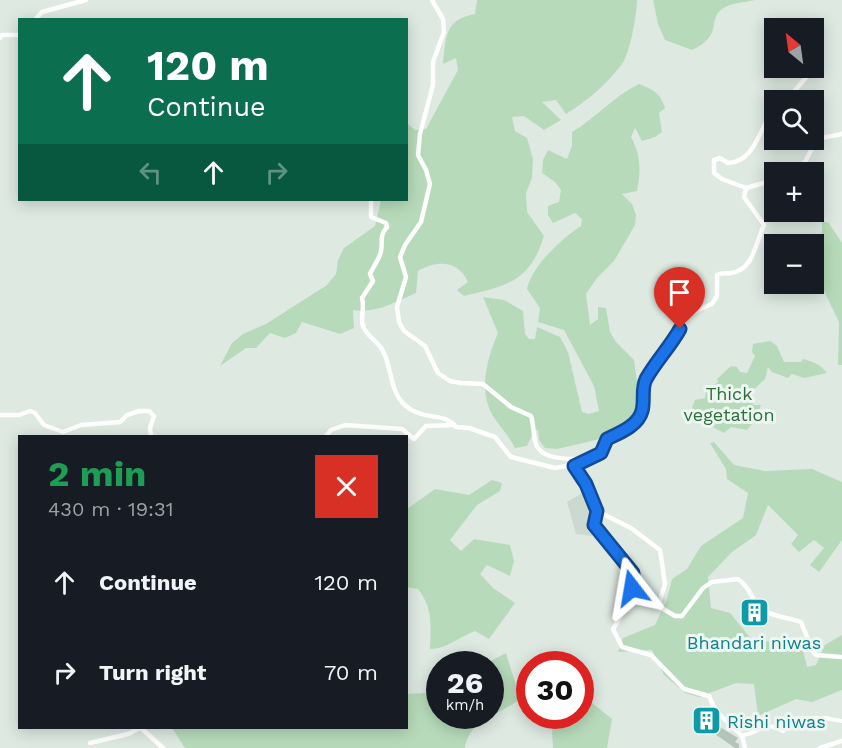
<!DOCTYPE html>
<meta charset="utf-8">
<style>
:root{--surface:#171b24;--page:#20242c;--text:#f1f3f6;--muted:#9ea1a6}
body{margin:0;font-family:"Work Sans",sans-serif;background:var(--page);color:var(--text);height:100vh;display:flex;flex-direction:column;font-size:22px;white-space:nowrap}
*{box-sizing:border-box;margin:0}
p{font-size:20px;color:var(--muted)}
.icon{flex:none;width:33px;height:33px;fill:none;stroke:currentColor;stroke-width:2;stroke-linecap:round;stroke-linejoin:round}
.map{position:relative;flex:1;overflow:hidden}
.side{position:absolute;left:18px;top:435px;width:390px;height:294px;display:flex;flex-direction:column;background:var(--surface);border-radius:0px;box-shadow:0 3px 15px #0003}
.side>*{flex:none}
.hud{position:absolute;left:18px;top:18px;width:390px;height:183px;border-radius:0px;box-shadow:0 3px 15px #0003;background:#0b6e4f;color:#fff;overflow:hidden}
.needle{width:39px;rotate:331deg}
.controls{position:absolute;left:764px;top:18px;display:grid;gap:12px}
.controls a{display:grid;place-items:center;width:60px;height:60px;border-radius:0px;background:var(--surface);box-shadow:0 3px 15px #0003;font-size:30px}
.speed{position:absolute;left:426px;top:651px;display:flex;gap:12px;font-size:30px;font-weight:700;text-align:center}
.speed>*{display:grid;place-content:center;width:78px;height:78px;border-radius:50%;background:var(--surface);box-shadow:0 3px 15px #0003;line-height:1}
.speed small{font-size:15px;font-weight:400}
.speed .limit{border:9px solid #d22;background:#fff;color:#111}
.pin{position:absolute;display:grid;place-items:center;width:51px;height:51px;color:#fff;margin:-62px -26px;border-radius:50% 50% 50% 0;rotate:-45deg;box-shadow:0 0 6px #0007}
.pin .icon{rotate:45deg}
.me{position:absolute;width:66px;margin:-33px;rotate:346deg;stroke-linejoin:round;filter:drop-shadow(0 0 4px #0008)}
.turn{display:flex;align-items:center;gap:21px;height:126px;padding:0 30px;font-size:27px}
.turn .icon{width:78px;height:78px;stroke-width:2.5}
.turn b{display:block;font-size:42px;line-height:51px}
.lanes{display:flex;align-items:center;height:57px;padding:0 30px;background:#0003;justify-content:center;gap:30px;direction:ltr}
.lanes .off{opacity:.35}
.round{display:grid;place-items:center;flex:none;width:63px;height:63px;border-radius:0px;background:var(--page)}
.headline{display:flex;align-items:center;justify-content:space-between;height:102px;padding:0 30px}
h1{font-size:36px;font-weight:700;line-height:45px;color:#1e9e55}
ul{padding:0;list-style:none}
li{display:flex;align-items:center;gap:18px;height:90px;padding:0 30px}
li div{flex:1}
li b{display:block;font-size:22px}
li em{font-style:normal}
.map>svg:first-child{display:block}
.built{fill:#ccd9d1}
.green{fill:#b7dbba}
.building{fill:#b4c4bb}
.lines{fill:none;stroke-linecap:round;stroke-linejoin:round}
.pedestrian{stroke:#fff;stroke-width:4}
.minor{stroke:#fff;stroke-width:4.5}
.route-casing{stroke:#114b97;stroke-width:15}
.route{stroke:#1a73e8;stroke-width:10}
.labels{text-anchor:middle;dominant-baseline:central;stroke-width:6;stroke-linejoin:round;paint-order:stroke}
.park-label{font-size:18px;fill:#2b6f3a;stroke:#eef6f1}
.culture-label{font-size:18px;fill:#0d838f;stroke:#eef6f1}
</style>
<div class="map">
<svg width="842" height="748" viewBox="0 0 842 748">
<rect width="100%" height="100%" fill="#dee9e2"/>
<polygon class="built" points="587,490 592,505 588,522 592,528 592,536 576,534 567,502"/>
<g class="green">
<path d="M477,0H637C637,13 630,54 622,64C608,83 586,102 566,114L556,100L542,102L561,120L544,130L524,116L512,117L515,131L527,138L533,159L532,178L526,193L527,212L544,236C530,282 506,286 464,296L457,290L468,282C458,260 437,260 418,271L416,293C395,302 376,314 353,310L354,328L340,334L302,322L296,333L285,338L270,333L256,348H246L220,366L232,343L243,334L266,324L327,285L336,274L338,260L344,248L375,226L381,200H406L407,123L415,130L426,129L458,70L456,58L443,64C446,37 444,20 475,14Z"/>
<path d="M653,0H755C746,2 730,3 722,9C707,20 724,35 692,50L665,40L658,24Z"/>
<path d="M639,84C653,89 661,94 665,108L659,113L662,132L655,137L642,141L635,128L631,137C641,155 641,171 637,191L622,194L632,204L636,215L635,225L614,261L597,278L586,294L590,325L598,319V307L606,308L610,332L616,342L634,360L639,396L636,411L631,423L596,440L557,449L545,448L539,440L538,430L534,431L527,446L515,448C509,436 500,427 493,416C478,391 487,358 498,333L483,297L504,300L523,311L525,334L529,339H535L537,327L560,337L568,352L582,412L589,414L599,411L594,386L564,330L538,322L540,308L527,289C531,267 562,238 581,226L582,219L575,213L553,223L548,215V206L559,202L561,190L555,182L542,173L543,160L548,150L567,159L572,146V132C596,118 614,96 639,84Z"/>
<polygon points="822,221 829,223 842,243 842,365 838,365 839,322 815,272 822,254"/>
<path d="M770,341L777,346L784,362H801L803,359C814,362 820,364 827,373L804,378L792,374L788,378L772,372L768,367L765,379L752,391L753,405H761L755,420L747,430L731,427L724,433L703,422L692,407L695,400L705,398L706,391L718,382L717,379L731,366L737,367L740,372L747,373L755,356L752,352L753,344Z"/>
<polygon points="714,442 734,465 765,471 812,469 842,482 842,540 819,572 810,565 824,548 814,540 799,552 791,544 798,535 768,505 756,535 732,552 708,577 711,608 730,613 753,641 801,642 807,667 816,665 825,645 842,635 842,690 812,702 796,699 758,716 754,684 736,683 699,697 685,693 664,675 652,650 618,652 623,638 655,625 666,602 672,579 687,569 701,546 743,518 748,493 727,479 726,469 710,443"/>
<path d="M492,480L502,483L500,491L477,505L450,540L461,551L474,539L510,545L514,561L510,576L487,565L480,574L493,588L515,603L489,639L475,631C459,637 447,649 430,649C431,626 433,608 418,589L407,587V509L435,489L469,495Z"/>
<path d="M506,653L520,699C500,715 469,719 465,748H185L172,728H406L407,694L425,693L439,689L440,716H490V664H485Z"/>
<polygon points="581,694 612,719 607,748 553,748 552,731 555,717 550,716 580,716"/>
</g>
<polygon class="building" points="720,727 738,738 735,742 739,744 739,748 735,748 715,734"/>
<g class="lines">
<path class="pedestrian" d="M741,735C763,735 757,718 783,731L798,718H825L842,721"/>
<g class="minor">
<path d="M432,0L443,19L444,32L433,62V85L420,134L418,155L426,170L430,184L421,222L405,245L400,257L406,277L397,307L399,322L404,331L425,346L438,373L450,381L461,383L483,384L511,407L531,416C534,425 533,436 536,444C540,458 563,459 575,459L578,464"/>
<polyline points="35,20 42,12 86,0"/>
<polyline points="0,38 2,35 20,35"/>
<polyline points="787,100 808,75 810,68"/>
<polyline points="792,172 805,162 817,139 842,134"/>
<path d="M746,188L722,179L714,173V160L720,158L728,163C756,162 759,127 774,110"/>
<path d="M371,200V217L386,223L387,227C379,236 383,241 381,251C380,258 373,267 370,274L373,281L362,298C365,308 360,317 363,326C367,337 378,341 383,351C393,370 389,396 410,409C426,420 443,412 456,427L469,428L495,437L511,457L555,468L578,464L601,453L607,439L629,428L642,413L645,382L689,314L712,304L717,296V275C723,272 725,274 731,273C754,270 756,241 764,225L744,197L746,188L774,180"/>
<polyline points="0,415 19,415 30,411 35,413 44,425 63,432 81,425 120,422 127,415 139,411 149,411 154,416 150,428 151,436"/>
<polyline points="326,436 331,430 345,425 402,429 414,439 426,426 454,425"/>
<path d="M574,466L586,484L597,511L631,528L660,550L665,584L659,603L660,607L675,616H682L703,588L712,582L738,579C748,586 750,594 756,603C765,616 787,617 801,622L813,652L816,655L842,657"/>
<path d="M597,511L594,525L633,573C636,594 623,613 613,629L622,647L651,655L684,689L709,696L715,710L742,736L745,748"/>
<polyline points="141,728 163,748"/>
<polyline points="90,743 128,734 140,728"/>
<polyline points="820,748 842,741"/>
</g>
</g>
<g class="lines">
<defs>
<path id="route" d="M632,588L633,573L594,525L597,511L586,484L574,466L601,453L607,439C619,433 638,426 642,411C645,400 641,389 646,379C656,361 670,347 680,329"/>
</defs>
<use href="#route" class="route-casing"/>
<use href="#route" class="route"/>
</g>
<defs>
<symbol id="building-square" viewBox="-11 -11 22 22"><rect x="-9" y="-9" width="18" height="18" rx="4" fill="#0f9aa8" stroke="#eef6f1"/><path d="M-4-6H4V6H1V3H-1V6H-4ZM-2.5-4.3h1.7v1.8h-1.7ZM.8-4.3h1.7v1.8H.8ZM-2.5-1h1.7V.8h-1.7ZM.8-1h1.7V.8H.8Z" fill="#fff"/></symbol>
</defs>
<g fill-rule="evenodd">
<use href="#building-square" x="738" y="596" width="33" height="33"/>
<use href="#building-square" x="690" y="704" width="33" height="33"/>
</g>
<g class="labels">
<g class="park-label">
<text x="729" y="393">Thick<tspan x="729" dy="21">vegetation</tspan></text>
</g>
<g class="culture-label">
<text x="754" y="642">Bhandari niwas</text>
<text x="727" y="721" text-anchor="start">Rishi niwas</text>
</g>
</g>
</svg>
<div class="controls">
<a><svg class="needle" viewBox="-14 -14 28 28"><path d="M0-13l5 13h-10z" fill="#e53935"/><path d="M0 13l5-13h-10z" fill="#9ea1a6"/></svg></a>
<a><svg class="icon" aria-label="search" viewBox="0 0 24 24"><circle cx="10" cy="10" r="6"/><path d="M15 15l6 6"/></svg></a>
<a>+</a>
<a>−</a>
</div>
<div class="speed"><div>26<small>km/h</small></div><div class="limit">30</div></div>
<div class="pin" style="left:680px;top:329px;background:#d93025"><svg class="icon" aria-label="arrive" viewBox="0 0 24 24"><path d="M6 21V4h12l-3 4 3 4H6"/></svg></div>
<svg class="me" style="left:632px;top:588px" viewBox="-20 -20 40 40"><path d="M0-17L14 15 0 8-14 15z" fill="#1a73e8" stroke="#fff" stroke-width="4"/></svg>
<div class="hud">
<div class="turn"><svg class="icon" aria-label="ahead" viewBox="0 0 24 24"><path d="M12 20V5M6 11l6-6 6 6"/></svg><div><b>120 m</b>Continue</div></div>
<div class="lanes"><svg class="icon off" aria-label="left" viewBox="0 0 24 24"><path d="M17 20v-9H6M10 6l-5 5 5 5"/></svg><svg class="icon" aria-label="ahead" viewBox="0 0 24 24"><path d="M12 20V5M6 11l6-6 6 6"/></svg><svg class="icon off" aria-label="right" viewBox="0 0 24 24"><path d="M7 20v-9h11M14 6l5 5-5 5"/></svg></div>
</div>
<section class="side">
<div class="headline"><div><h1>2 min</h1><p>430 m · 19:31</p></div><a class="round" style="background:#d93025;color:#fff"><svg class="icon" aria-label="close" viewBox="0 0 24 24"><path d="M6 6l12 12M18 6L6 18"/></svg></a></div>
<ul>
<li><svg class="icon" aria-label="ahead" viewBox="0 0 24 24"><path d="M12 20V5M6 11l6-6 6 6"/></svg><div><b>Continue</b></div><em>120 m</em></li>
<li><svg class="icon" aria-label="right" viewBox="0 0 24 24"><path d="M7 20v-9h11M14 6l5 5-5 5"/></svg><div><b>Turn right</b></div><em>70 m</em></li>
</ul>
</section>
</div>
